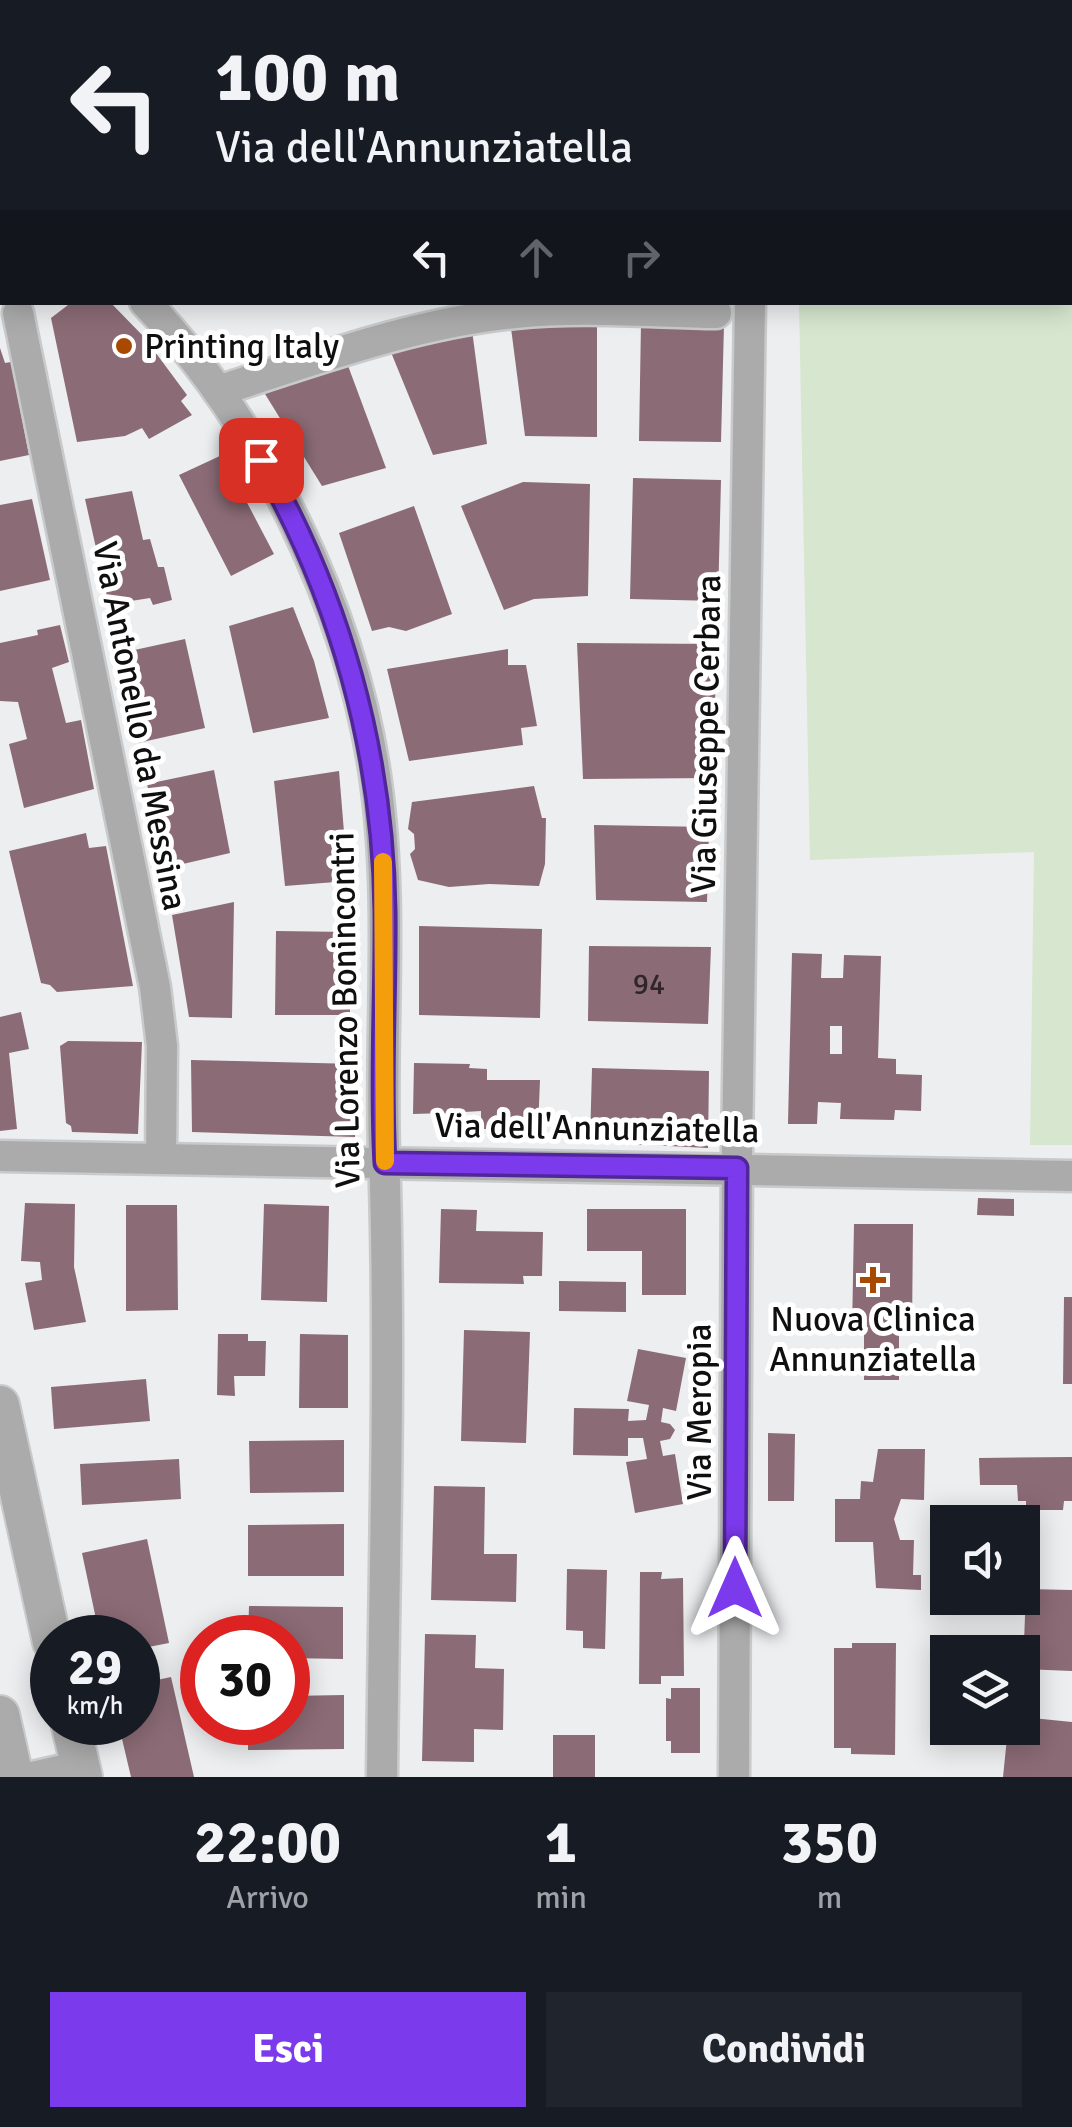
<!DOCTYPE html>
<html lang="it">
<style>
:root{--surface:#171b24;--page:#20242c;--text:#f1f3f6;--muted:#9ea1a6;--accent:#7c3aed}
body{margin:0;font-family:Signika,sans-serif;background:var(--page);color:var(--text);height:100vh;display:flex;flex-direction:column;font-size:38px;white-space:nowrap}
*{box-sizing:border-box;margin:0}
p{font-size:32px;color:var(--muted)}
.icon{flex:none;width:55px;height:55px;fill:none;stroke:currentColor;stroke-width:2;stroke-linecap:round;stroke-linejoin:round}
.map{position:relative;height:1777px;overflow:hidden}
.panel{display:flex;flex-direction:column;background:var(--surface);flex:1}
.panel>*{flex:none}
.banner{position:absolute;left:0px;top:0px;width:1072px;height:305px;box-shadow:0 5px 25px #0003;background:#171b24;color:var(--text);overflow:hidden}
.fabs{position:absolute;left:930px;top:1505px;display:grid;gap:20px}
.fabs a{display:grid;place-items:center;width:110px;height:110px;border-radius:0px;background:var(--surface);box-shadow:0 5px 25px #0003;font-size:50px}
.speed{position:absolute;left:30px;top:1615px;display:flex;gap:20px;font-size:50px;font-weight:700;text-align:center}
.speed>*{display:grid;place-content:center;width:130px;height:130px;border-radius:50%;background:var(--surface);box-shadow:0 5px 25px #0003;line-height:1}
.speed small{font-size:25px;font-weight:400}
.speed .limit{border:15px solid #d22;background:#fff;color:#111}
.pin{position:absolute;display:grid;place-items:center;width:85px;height:85px;color:#fff;margin:-42px;border-radius:20px;box-shadow:0 5px 15px #0006}
.me{position:absolute;width:110px;margin:-55px;rotate:0deg;stroke-linejoin:round;filter:drop-shadow(0 0 8px #0008)}
.turn{display:flex;align-items:center;gap:35px;height:210px;padding:0 50px;font-size:45px}
.turn .icon{width:130px;height:130px;stroke-width:2.5}
.turn b{display:block;font-size:70px;line-height:85px}
.lanes{display:flex;align-items:center;height:95px;padding:0 50px;background:#0003;justify-content:center;gap:50px;direction:ltr}
.lanes .off{opacity:.35}
.eta{display:flex;justify-content:space-evenly;align-items:center;height:170px;text-align:center}
.eta b{font-size:60px;font-weight:700;line-height:70px}
.primary-button{display:flex;gap:20px;margin-top:auto;padding:20px 50px}
.primary-button a{flex:1;height:115px;border-radius:0px;background:var(--accent);color:#fff;font-size:40px;font-weight:700;line-height:115px;text-align:center}
.primary-button a+a{background:var(--page);color:var(--text)}
.map>svg:first-child{display:block}
.green{fill:#d6e6cf}
.building{fill:#8b6b76;fill-rule:evenodd}
.lines{fill:none;stroke-linecap:round;stroke-linejoin:round}
.minor-casing{stroke:#c9cacc;stroke-width:35}
.tertiary-casing{stroke:#c9cacc;stroke-width:42}
.minor{stroke:#acabab;stroke-width:30}
.tertiary{stroke:#acabab;stroke-width:38}
.route-casing{stroke:#51269a;stroke-width:25}
.route{stroke:#7c3aed;stroke-width:18}
.slow{stroke:#f59e0b;stroke-width:18}
.poi-dot{fill:#a94800;stroke:#fff;stroke-width:4}
.labels{text-anchor:middle;dominant-baseline:central;stroke-width:10;stroke-linejoin:round;paint-order:stroke}
.number-label{font-size:30px;fill:#2e262a}
.poi-label{font-size:35px;fill:#0f0f10;stroke:#fff;text-anchor:start}
.street-label{font-size:35px;fill:#0f0f10;stroke:#fff}
</style>
<div class="map">
<svg width="1072" height="1777" viewBox="0 0 1072 1777">
<rect width="100%" height="100%" fill="#edeef0"/>
<polygon class="green" points="792,0 1072,0 1072,1145 1030,1145 1034,852 810,860 799,303 1070,302 1070,2"/>
<g class="building">
<polygon points="72,302 110,302 144,337 187,395 181,401 192,415 149,439 142,428 125,436 77,442 51,318"/>
<polygon points="641,323 724,324 721,442 639,441"/>
<polygon points="517,325 597,326 597,437 525,436 511,328"/>
<polygon points="472,330 487,444 433,455 388,345"/>
<polygon points="0,348 5,363 11,362 29,455 0,461"/>
<polygon points="347,363 386,468 322,486 265,394 292,377"/>
<polygon points="222,455 274,554 231,576 179,475"/>
<polygon points="633,478 721,480 718,601 630,599"/>
<polygon points="523,482 590,484 588,596 534,599 504,610 461,506"/>
<polygon points="132,491 143,540 150,539 158,567 164,567 172,600 153,605 150,598 131,601 131,607 110,610 85,499"/>
<polygon points="32,499 50,580 0,591 0,505"/>
<polygon points="414,506 452,614 406,631 389,627 372,631 339,533"/>
<polygon points="293,607 314,661 329,718 253,733 229,626"/>
<polygon points="60,625 69,662 52,668 66,723 81,720 94,789 24,808 9,744 27,739 18,702 0,701 0,643 38,635 37,630"/>
<polygon points="185,639 205,728 138,743 116,654"/>
<polygon points="577,643 716,644 714,778 583,779"/>
<polygon points="508,649 508,665 526,665 537,726 521,728 523,745 409,761 387,669"/>
<polygon points="214,770 230,853 166,868 147,784"/>
<polygon points="339,771 348,881 285,886 274,781"/>
<polygon points="534,786 542,818 546,818 545,864 539,886 489,884 449,887 418,880 410,854 415,849 414,834 408,829 412,802"/>
<polygon points="594,825 709,827 707,902 596,900"/>
<polygon points="86,833 89,848 106,846 133,986 57,992 50,985 41,983 9,851"/>
<polygon points="234,902 232,1018 189,1017 172,915"/>
<polygon points="419,926 542,929 540,1018 419,1015"/>
<polygon points="276,931 349,932 350,1015 275,1015"/>
<polygon points="589,946 711,947 708,1024 588,1021"/>
<path d="M792,953L822,954L821,978H843L844,955L881,956L878,1058L896,1059V1074L922,1075L921,1111L895,1110L894,1120L840,1119L841,1103L818,1102L817,1124H788ZM830,1026H842V1054H830Z"/>
<polygon points="21,1012 29,1049 9,1053 17,1129 0,1131 0,1017"/>
<polygon points="68,1041 142,1042 138,1134 72,1132 71,1126 66,1123 60,1046"/>
<polygon points="191,1060 357,1064 355,1137 192,1132"/>
<polygon points="414,1063 470,1064 469,1068 487,1069 487,1080 540,1080 538,1129 521,1130 521,1135 504,1135 503,1129 481,1129 481,1111 464,1112 464,1117 446,1119 445,1113 413,1114"/>
<polygon points="592,1068 709,1071 708,1148 590,1142"/>
<polygon points="978,1198 1014,1199 1014,1216 977,1215"/>
<polygon points="25,1203 75,1204 74,1267 86,1322 34,1330 25,1283 42,1280 40,1262 21,1261"/>
<polygon points="264,1204 329,1206 327,1302 261,1300"/>
<polygon points="126,1205 177,1205 178,1310 126,1311"/>
<polygon points="441,1209 477,1210 476,1231 543,1232 542,1276 523,1276 524,1284 439,1283"/>
<polygon points="587,1209 686,1209 686,1295 642,1295 642,1251 587,1251"/>
<polygon points="854,1224 913,1224 912,1332 899,1331 899,1380 864,1380 864,1331 852,1331"/>
<polygon points="559,1281 626,1282 626,1312 559,1311"/>
<polygon points="1064,1297 1072,1297 1072,1384 1063,1384"/>
<polygon points="464,1330 530,1332 526,1443 461,1441"/>
<polygon points="218,1334 248,1334 248,1341 266,1341 265,1376 234,1376 235,1396 217,1395"/>
<polygon points="300,1334 348,1335 348,1408 299,1408"/>
<polygon points="638,1349 686,1358 676,1411 663,1408 661,1422 670,1424 675,1430 670,1439 660,1441 663,1456 675,1454 683,1504 635,1513 626,1462 647,1459 643,1438 628,1438 628,1456 573,1455 574,1408 629,1409 628,1421 646,1420 649,1405 627,1401"/>
<polygon points="146,1379 150,1421 54,1429 51,1387"/>
<polygon points="768,1433 795,1434 794,1501 768,1501"/>
<polygon points="344,1440 344,1492 250,1493 249,1441"/>
<polygon points="878,1449 925,1449 924,1500 901,1499 894,1519 900,1540 914,1540 913,1575 921,1575 921,1590 876,1588 873,1542 835,1542 835,1499 860,1499 861,1481 873,1482"/>
<polygon points="1072,1457 1072,1501 1064,1501 1063,1510 1026,1510 1026,1501 1018,1501 1017,1485 980,1485 979,1458"/>
<polygon points="179,1459 181,1499 82,1505 80,1464"/>
<polygon points="434,1486 485,1487 484,1554 517,1554 516,1602 431,1600"/>
<polygon points="344,1524 344,1576 248,1576 248,1525"/>
<polygon points="147,1539 169,1643 138,1649 138,1638 100,1638 82,1553"/>
<polygon points="567,1569 607,1570 605,1649 583,1648 583,1631 566,1630"/>
<polygon points="640,1572 662,1572 661,1579 683,1578 684,1676 661,1676 661,1684 639,1684"/>
<polygon points="1026,1589 1072,1590 1072,1671 1023,1669"/>
<polygon points="249,1606 343,1607 343,1659 288,1658 288,1638 248,1638"/>
<polygon points="425,1634 476,1635 475,1668 504,1669 503,1730 474,1729 474,1762 422,1761"/>
<polygon points="852,1643 896,1643 895,1755 851,1754 851,1748 834,1748 834,1648 852,1648"/>
<polygon points="171,1677 194,1777 131,1777 118,1722 138,1722 138,1684"/>
<polygon points="671,1688 700,1688 700,1753 671,1753 671,1741 666,1741 666,1698 671,1699"/>
<polygon points="344,1695 344,1749 248,1750 248,1722 288,1722 288,1696"/>
<polygon points="1022,1717 1072,1722 1072,1777 1003,1777 1008,1728 1022,1728"/>
<rect x="553" y="1735" width="42" height="42"/>
</g>
<g class="lines">
<defs>
<g id="minor">
<polyline points="404,2 411,0"/>
<polyline points="755,2 755,0"/>
<polyline points="0,135 2,139"/>
<path d="M145,302C263,425 353,614 376,782C393,905 380,1029 384,1152C391,1360 384,1569 382,1777"/>
<polyline points="18,313 155,987 162,1046 161,1158"/>
<path d="M218,391C315,360 414,323 515,313C581,306 650,312 716,313"/>
<polyline points="0,1156 1072,1176"/>
<polyline points="32,1777 80,1766"/>
<polyline points="734,1777 737,1149 750,302"/>
</g>
<g id="tertiary">
<polyline points="0,1405 52,1642"/>
<polyline points="0,1715 14,1777"/>
<polyline points="70,1722 83,1777"/>
</g>
</defs>
<use href="#minor" class="minor-casing"/>
<use href="#tertiary" class="tertiary-casing"/>
<use href="#minor" class="minor"/>
<use href="#tertiary" class="tertiary"/>
</g>
<g class="lines">
<defs>
<path id="route" d="M261,460C340,597 383,752 385,911C386,995 380,1079 385,1163L737,1168L735,1588"/>
</defs>
<use href="#route" class="route-casing"/>
<use href="#route" class="route"/>
<polyline class="slow" points="383,862 385,1161"/>
</g>
<g class="poi-dot">
<circle cx="124" cy="346" r="10"/>
<path d="M868 1265h10v10h10v10h-10v10h-10v-10h-10v-10h10z"/>
</g>
<g class="labels">
<g class="number-label">
<text x="649" y="984">94</text>
</g>
<g class="poi-label">
<text x="144" y="346">Printing Italy</text>
<text x="873" y="1319" text-anchor="middle">Nuova Clinica<tspan x="873" dy="40">Annunziatella</tspan></text>
</g>
<g class="street-label">
<text transform="translate(140 726) rotate(79)">Via Antonello da Messina</text>
<text transform="translate(706 734) rotate(-89)">Via Giuseppe Cerbara</text>
<text transform="translate(345 1010) rotate(-91)">Via Lorenzo Bonincontri</text>
<text transform="translate(597 1128) rotate(1)">Via dell'Annunziatella</text>
<text transform="translate(699 1412) rotate(-90)">Via Meropia</text>
</g>
</g>
</svg>
<div class="fabs">
<a><svg class="icon" aria-label="sound" viewBox="0 0 24 24"><path d="M4 9h4l5-4v14l-5-4H4zM17 9q2 3 0 6"/></svg></a>
<a><svg class="icon" aria-label="layers" viewBox="0 0 24 24"><path d="M12 4l9 5-9 5-9-5zM3 14l9 5 9-5"/></svg></a>
</div>
<div class="speed"><div>29<small>km/h</small></div><div class="limit">30</div></div>
<div class="pin" style="left:261px;top:460px;background:#d93025"><svg class="icon" aria-label="arrive" viewBox="0 0 24 24"><path d="M6 21V4h12l-3 4 3 4H6"/></svg></div>
<svg class="me" style="left:735px;top:1588px" viewBox="-20 -20 40 40"><path d="M0-17L14 15 0 8-14 15z" fill="#7c3aed" stroke="#fff" stroke-width="4"/></svg>
<div class="banner">
<div class="turn"><svg class="icon" aria-label="left" viewBox="0 0 24 24"><path d="M17 20v-9H6M10 6l-5 5 5 5"/></svg><div><b>100 m</b>Via dell'Annunziatella</div></div>
<div class="lanes"><svg class="icon" aria-label="left" viewBox="0 0 24 24"><path d="M17 20v-9H6M10 6l-5 5 5 5"/></svg><svg class="icon off" aria-label="ahead" viewBox="0 0 24 24"><path d="M12 20V5M6 11l6-6 6 6"/></svg><svg class="icon off" aria-label="right" viewBox="0 0 24 24"><path d="M7 20v-9h11M14 6l5 5-5 5"/></svg></div>
</div>
</div>
<section class="panel">
<div class="eta">
<div><b>22:00</b><p>Arrivo</p></div>
<div><b>1</b><p>min</p></div>
<div><b>350</b><p>m</p></div>
</div>
<div class="primary-button"><a>Esci</a><a>Condividi</a></div>
</section>
